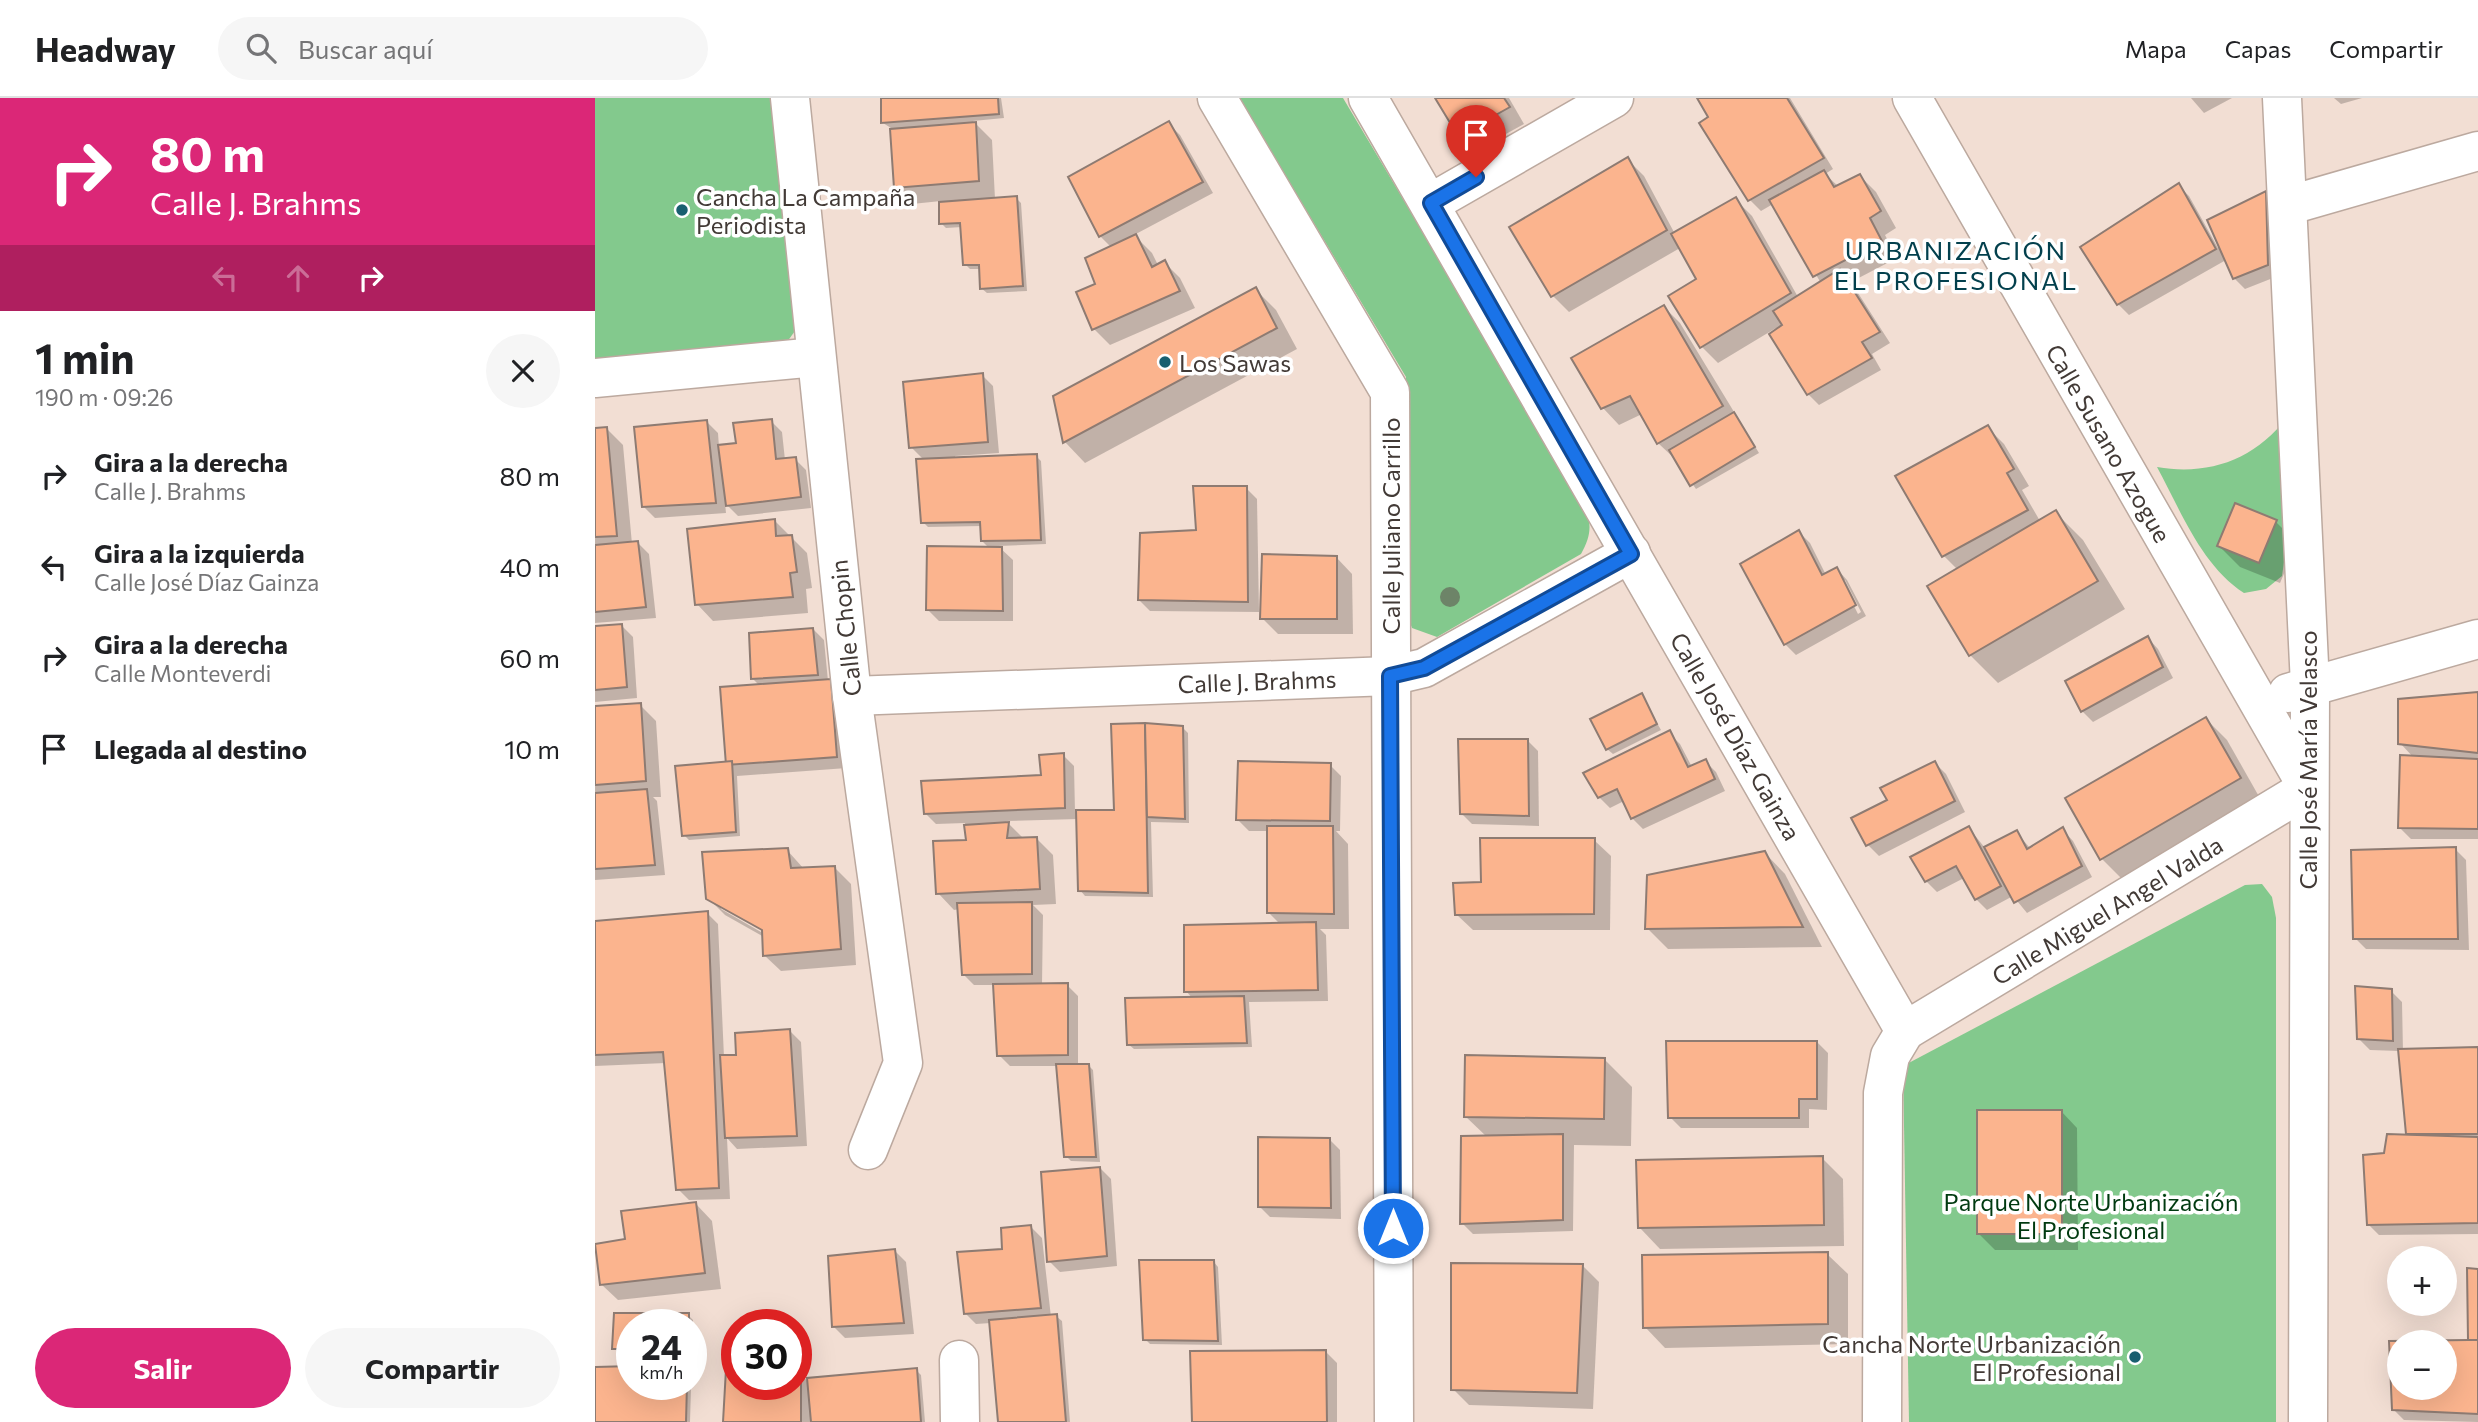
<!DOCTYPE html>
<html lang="es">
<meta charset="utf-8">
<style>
:root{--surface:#fff;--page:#f6f6f6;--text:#202124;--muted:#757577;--line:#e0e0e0;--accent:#db2777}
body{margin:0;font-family:Commissioner,sans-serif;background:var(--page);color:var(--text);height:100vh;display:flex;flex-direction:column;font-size:26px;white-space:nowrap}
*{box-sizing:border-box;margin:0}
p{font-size:23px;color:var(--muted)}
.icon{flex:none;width:38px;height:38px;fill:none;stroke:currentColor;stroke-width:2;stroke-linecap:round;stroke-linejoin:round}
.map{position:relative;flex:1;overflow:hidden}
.sheet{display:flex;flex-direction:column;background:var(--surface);width:595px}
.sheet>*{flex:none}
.guide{background:#db2777;color:#fff;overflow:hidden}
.buttons{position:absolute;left:1792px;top:1148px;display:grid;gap:14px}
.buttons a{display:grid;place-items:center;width:70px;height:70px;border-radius:50%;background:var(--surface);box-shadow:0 7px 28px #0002;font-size:35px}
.speed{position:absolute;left:21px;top:1211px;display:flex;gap:14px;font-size:35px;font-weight:700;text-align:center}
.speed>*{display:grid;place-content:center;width:91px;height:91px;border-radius:50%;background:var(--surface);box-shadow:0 7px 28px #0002;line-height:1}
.speed small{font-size:18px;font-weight:400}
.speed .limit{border:10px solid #d22;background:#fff;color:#111}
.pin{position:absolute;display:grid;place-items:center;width:60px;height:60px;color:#fff;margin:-72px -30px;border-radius:50% 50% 50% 0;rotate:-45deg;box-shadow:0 0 7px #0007}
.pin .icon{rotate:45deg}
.me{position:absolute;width:77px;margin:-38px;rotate:0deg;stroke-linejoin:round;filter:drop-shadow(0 0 5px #0008)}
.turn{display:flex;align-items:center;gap:24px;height:147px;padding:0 35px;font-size:32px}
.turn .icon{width:91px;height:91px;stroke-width:2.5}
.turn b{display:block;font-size:49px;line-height:60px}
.lanes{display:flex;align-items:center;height:66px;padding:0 35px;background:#0003;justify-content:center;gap:35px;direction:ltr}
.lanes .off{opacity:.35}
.round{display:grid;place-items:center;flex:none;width:74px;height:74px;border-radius:37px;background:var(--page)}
.summary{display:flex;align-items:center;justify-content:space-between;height:119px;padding:0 35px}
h1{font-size:42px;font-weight:700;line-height:52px}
.cta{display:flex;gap:14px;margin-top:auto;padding:14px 35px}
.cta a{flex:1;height:80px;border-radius:42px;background:var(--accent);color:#fff;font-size:28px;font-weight:700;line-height:80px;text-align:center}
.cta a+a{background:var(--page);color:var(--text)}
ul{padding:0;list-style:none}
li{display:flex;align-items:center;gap:21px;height:91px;padding:0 35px}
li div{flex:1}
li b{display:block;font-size:26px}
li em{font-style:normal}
header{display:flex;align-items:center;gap:42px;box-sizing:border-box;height:98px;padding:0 35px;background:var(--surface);border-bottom:2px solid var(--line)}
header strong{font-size:33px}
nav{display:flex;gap:38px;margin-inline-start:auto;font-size:24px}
.search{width:490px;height:63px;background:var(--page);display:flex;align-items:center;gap:18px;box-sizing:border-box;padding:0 24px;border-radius:38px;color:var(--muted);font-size:26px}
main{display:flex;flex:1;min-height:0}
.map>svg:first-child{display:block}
.green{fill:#83c98d}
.shadow{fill:#0003;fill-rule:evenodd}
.building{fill:#fbb48e;stroke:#8e7b72;stroke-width:2;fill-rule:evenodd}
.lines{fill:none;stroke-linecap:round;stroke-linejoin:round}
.minor-casing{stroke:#bca99f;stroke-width:41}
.minor{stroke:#fff;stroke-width:38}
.tree{fill:#6d8468}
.route-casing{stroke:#114b97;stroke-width:18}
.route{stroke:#1a73e8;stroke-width:12}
.poi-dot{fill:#195f70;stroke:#fff;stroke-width:2.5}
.labels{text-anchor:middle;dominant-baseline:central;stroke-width:7;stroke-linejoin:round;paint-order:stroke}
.poi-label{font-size:24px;fill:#423a36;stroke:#fff;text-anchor:start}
.street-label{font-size:24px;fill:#423a36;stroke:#fff}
.park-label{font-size:24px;fill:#003a10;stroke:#fff}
.neighbourhood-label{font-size:26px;letter-spacing:2px;fill:#03404d;stroke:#fff}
</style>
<header>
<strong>Headway</strong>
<div class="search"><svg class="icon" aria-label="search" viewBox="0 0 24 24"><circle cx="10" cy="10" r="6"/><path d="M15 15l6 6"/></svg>Buscar aquí</div>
<nav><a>Mapa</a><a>Capas</a><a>Compartir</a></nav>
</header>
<main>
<section class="sheet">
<div class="guide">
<div class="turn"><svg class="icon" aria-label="right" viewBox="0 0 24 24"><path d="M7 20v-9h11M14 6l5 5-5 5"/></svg><div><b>80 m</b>Calle J. Brahms</div></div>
<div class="lanes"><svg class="icon off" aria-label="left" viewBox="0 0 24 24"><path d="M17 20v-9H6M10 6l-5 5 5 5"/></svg><svg class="icon off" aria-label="ahead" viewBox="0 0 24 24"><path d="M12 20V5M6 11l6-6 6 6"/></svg><svg class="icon" aria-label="right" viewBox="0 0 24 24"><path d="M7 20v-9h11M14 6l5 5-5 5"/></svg></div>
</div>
<div class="summary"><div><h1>1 min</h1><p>190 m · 09:26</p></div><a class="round"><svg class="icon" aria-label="close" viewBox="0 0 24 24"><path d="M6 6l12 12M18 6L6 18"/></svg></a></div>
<ul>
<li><svg class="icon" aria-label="right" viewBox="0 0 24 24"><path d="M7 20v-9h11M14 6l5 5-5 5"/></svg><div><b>Gira a la derecha</b><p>Calle J. Brahms</p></div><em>80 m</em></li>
<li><svg class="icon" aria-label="left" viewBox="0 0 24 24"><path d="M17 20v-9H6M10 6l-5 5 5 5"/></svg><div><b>Gira a la izquierda</b><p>Calle José Díaz Gainza</p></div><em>40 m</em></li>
<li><svg class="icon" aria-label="right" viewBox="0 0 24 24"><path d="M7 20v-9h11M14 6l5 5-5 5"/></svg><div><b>Gira a la derecha</b><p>Calle Monteverdi</p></div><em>60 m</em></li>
<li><svg class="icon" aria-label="arrive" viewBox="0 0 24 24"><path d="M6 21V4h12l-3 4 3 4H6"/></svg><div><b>Llegada al destino</b></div><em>10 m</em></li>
</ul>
<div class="cta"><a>Salir</a><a>Compartir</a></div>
</section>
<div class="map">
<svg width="1883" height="1324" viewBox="0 0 1883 1324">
<rect width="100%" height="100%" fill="#f2ded3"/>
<g class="green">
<polygon points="0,0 185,0 205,226 192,244 0,266"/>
<path d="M644,0H748L990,407C997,427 996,438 986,456L842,539L817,530L809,508L811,279Z"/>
<path d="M1692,319L1693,436L1687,478L1671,491L1649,495C1606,467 1586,413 1562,369C1613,378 1660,362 1692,319Z"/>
<polygon points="1667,786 1677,799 1681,820 1681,1324 1314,1324 1308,968 1650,787"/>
</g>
<g class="shadow">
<polygon points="287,0 406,0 409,20 378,23 397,42 400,101 421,100 426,105 432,193 392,195 386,190 386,171 375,171 370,166 367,129 351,130 346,125 346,103 317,106 300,90 296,30 288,25"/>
<polygon points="842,0 914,0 929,26 880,53 864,37"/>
<polygon points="1106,0 1195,0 1238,71 1230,76 1244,89 1265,78 1281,94 1301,130 1290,137 1302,160 1256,184 1295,245 1277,256 1286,272 1224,307 1213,296 1177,236 1181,230 1123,265 1107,249 1076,198 1103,181 1085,150 974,214 958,198 916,129 1033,62 1049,78 1080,136 1140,101 1157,118 1203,199 1226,185 1178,106 1166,113 1155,102 1106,25 1115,20"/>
<polygon points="1596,0 1637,0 1609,15"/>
<polygon points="1739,0 1767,0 1746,6"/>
<polygon points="574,26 585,37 618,95 539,137 557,155 563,167 569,164 585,180 600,210 515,247 499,231 503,187 517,150 505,138"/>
<polygon points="1583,87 1594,98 1623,150 1670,95 1681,106 1683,178 1650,191 1639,180 1631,162 1534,217 1523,206 1487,150"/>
<polygon points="660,191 681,212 702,251 490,365 470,344"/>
<polygon points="1069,209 1085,225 1164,355 1101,391 1080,361 1063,345 1047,316 1024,327 1008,310 979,261"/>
<polygon points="387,277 398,288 404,355 360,358 361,361 441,358 446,363 451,446 403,448 418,462 418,523 344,523 333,512 395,451 387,443 387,428 333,429 328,424 329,362 316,349"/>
<polygon points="176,323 187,334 190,362 200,361 211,372 216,410 143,418 130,405 131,415 60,420 49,409 112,324 123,335 124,349 143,346"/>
<polygon points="1392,329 1409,346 1434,388 1427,392 1445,423 1460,414 1488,442 1530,511 1403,585 1375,557 1363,472 1349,458"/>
<polygon points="12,331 28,347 37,446 43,445 54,456 61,520 0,525 0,332"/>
<polygon points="651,390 662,401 664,514 555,513 544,502 602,434"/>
<polygon points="180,423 212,455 217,490 211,491 213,515 118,523 102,506"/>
<polygon points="1681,424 1702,445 1685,485 1645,469 1624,448"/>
<path d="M1204,434L1215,445L1231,477L1242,471L1252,482L1271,518L1201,557L1190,546ZM1246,482H1250L1266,514L1263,516Z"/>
<polygon points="741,459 757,476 758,536 683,536 667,520"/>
<polygon points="27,528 38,539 42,600 0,604 0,530"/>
<polygon points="218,531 229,542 233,583 246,594 252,670 142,678 145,738 94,742 89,737 133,669 165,588 158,581"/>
<polygon points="1553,540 1563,551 1578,580 1498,624 1487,613"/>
<polygon points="1883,596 1883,741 1816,741 1805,730 1819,660 1805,645"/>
<polygon points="1046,597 1066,632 1018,656 1012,651"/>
<polygon points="45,607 61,623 66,699 58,699 62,703 70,777 0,782 0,610"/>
<polygon points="1611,621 1632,642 1666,702 1527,781 1507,761"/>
<polygon points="518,627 588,630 593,635 594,725 556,724 558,799 490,798 485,792 483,721 411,723 429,741 442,741 458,757 461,806 438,807 448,817 447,887 472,887 483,898 483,968 493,967 498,972 505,1064 476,1063 471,1058 463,968 415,968 404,957 400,887 379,887 368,876 365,811 359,812 343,795 373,744 370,725 341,726 330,715 448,679 468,657 479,668 480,714 521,714"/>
<polygon points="1074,635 1085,646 1097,669 1110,663 1121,674 1130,693 1048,731 1037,720 1029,703 1015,710 1004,699"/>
<polygon points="932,642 943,653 944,728 877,726 866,715"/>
<polygon points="1340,665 1351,676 1370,714 1284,758 1273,747 1294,703"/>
<polygon points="735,667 746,678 745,733 741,733 753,746 754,831 725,831 731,837 733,903 654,904 657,949 539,951 533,946 598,901 591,893 686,827 674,815 674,733 654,733 643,722"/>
<polygon points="1374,730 1390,750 1421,734 1435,750 1468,732 1478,743 1497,779 1432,815 1418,798 1392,812 1381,801 1369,780 1342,794 1331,783"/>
<polygon points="999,742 1016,758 1015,832 878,832 861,816 887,786"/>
<polygon points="1860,751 1871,762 1874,852 1771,851 1760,840"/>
<path d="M192,752L209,771L240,770L256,786L261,867L186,873L169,857V839L130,817L113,800ZM126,807L175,835L173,838L126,811Z"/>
<polygon points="1169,754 1190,776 1227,849 1073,851 1052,830"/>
<polygon points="112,815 123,826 129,959 143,958 195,933 206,944 212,1048 142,1051 132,1040 135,1101 94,1102 83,1091 71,965 0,968 0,824"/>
<polygon points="1796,893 1807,904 1808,953 1883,950 1883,1136 1784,1137 1773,1126 1791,1056 1813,1038 1804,953 1775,952 1764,941"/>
<polygon points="1222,944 1233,955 1232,1012 1214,1011 1214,1030 1086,1030 1075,1019"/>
<polygon points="1010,962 1037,989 1036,1048 979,1047 978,1133 878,1136 867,1125 892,1039 870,1018"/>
<polygon points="1466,1013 1482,1030 1483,1152 1400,1152 1384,1136"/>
<polygon points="734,1041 745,1052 746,1121 675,1119 664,1108"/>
<polygon points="1227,1060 1248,1081 1249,1148 1065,1151 1045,1130"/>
<polygon points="505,1070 516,1081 522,1168 465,1174 454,1163"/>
<polygon points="101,1106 117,1123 126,1191 23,1202 6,1186"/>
<polygon points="436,1129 447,1140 456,1219 461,1218 467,1223 475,1324 405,1324 396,1225 381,1226 370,1215 408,1153"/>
<polygon points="300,1153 311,1164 319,1236 250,1240 239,1229"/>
<polygon points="1232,1156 1253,1176 1253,1246 1070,1250 1050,1229"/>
<polygon points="618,1163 623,1169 627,1247 555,1246 550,1241"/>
<polygon points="988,1168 1004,1184 998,1311 874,1307 858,1291"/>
<polygon points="1883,1172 1883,1324 1809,1322 1798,1311 1796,1245 1804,1245 1804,1290 1850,1290 1850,1244 1846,1244 1875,1244"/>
<polygon points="20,1217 93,1217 98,1222 95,1324 2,1324 37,1286 96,1286 96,1227 37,1227 37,1255 24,1255 19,1250"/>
<polygon points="731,1254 742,1265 742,1324 599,1324"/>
<polygon points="321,1272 326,1277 330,1324 130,1324 142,1286 201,1286 206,1276 214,1285"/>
</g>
<g class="building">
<polygon points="286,0 403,0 404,16 286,25"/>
<polygon points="840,0 909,0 915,9 863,38"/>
<polygon points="1102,0 1192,0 1229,60 1153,103 1104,25 1113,19"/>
<polygon points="574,23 608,84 504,139 473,79"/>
<polygon points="381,24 384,83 299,90 295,31"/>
<polygon points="1033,59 1072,132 956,199 914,129"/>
<polygon points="1229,72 1239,89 1265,76 1286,113 1275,120 1287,143 1218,179 1174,102"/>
<polygon points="1584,85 1621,151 1522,207 1485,149"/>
<polygon points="1671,93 1673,167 1638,181 1612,122"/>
<polygon points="422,98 428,188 385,191 384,167 368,167 365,125 344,126 344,104"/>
<polygon points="1141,99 1196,195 1105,250 1073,198 1101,181 1076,136"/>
<polygon points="541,136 557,169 570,162 585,193 497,232 481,194 500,186 490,160"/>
<polygon points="1245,171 1285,234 1267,244 1277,260 1212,297 1174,236 1187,227 1178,213"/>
<polygon points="661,189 682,230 468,345 458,298"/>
<polygon points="1069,207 1128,308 1062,346 1035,298 1006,311 976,260"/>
<polygon points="388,275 393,344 314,350 308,284"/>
<polygon points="1139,314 1160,349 1095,388 1074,352"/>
<polygon points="177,321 181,361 201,359 206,399 131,408 123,347 141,345 138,325"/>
<polygon points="112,322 121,405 47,409 39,329"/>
<polygon points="1393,327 1419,371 1412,375 1433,412 1347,459 1300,378"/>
<polygon points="12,329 22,438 0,439 0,330"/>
<polygon points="442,356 446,442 386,443 385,424 326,425 321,361"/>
<polygon points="598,388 652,388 653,504 543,502 545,435 601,432"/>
<polygon points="1640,405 1682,422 1664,465 1622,448"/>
<polygon points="1461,412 1503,483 1374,558 1332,488"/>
<polygon points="180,421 181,438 197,437 202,474 195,475 198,499 100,507 92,431"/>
<polygon points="1204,432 1227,477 1242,469 1261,507 1189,547 1145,466"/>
<polygon points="43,443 51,509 0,514 0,447"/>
<polygon points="332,448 407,449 408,513 331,512"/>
<polygon points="667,456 742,458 742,521 665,521"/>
<polygon points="27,526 32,589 0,592 0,528"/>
<polygon points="218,530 223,577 156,581 154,535"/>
<polygon points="1553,538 1568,569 1486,614 1470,583"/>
<polygon points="236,581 242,659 131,667 125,589"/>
<polygon points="1883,594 1883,655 1803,646 1803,601"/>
<polygon points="1047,595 1062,626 1011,652 995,621"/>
<polygon points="46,605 51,683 0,687 0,608"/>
<polygon points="1611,619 1646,680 1505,762 1470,700"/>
<polygon points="550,625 553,795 483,793 481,712 519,712 516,626"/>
<polygon points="550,625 588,628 590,721 552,719"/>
<polygon points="1075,632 1093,669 1111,661 1120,681 1036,721 1022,691 1003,700 988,675"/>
<polygon points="863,641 933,641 934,718 865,716"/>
<polygon points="469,655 470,710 329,716 326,683 446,677 444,657"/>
<polygon points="1805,657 1883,661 1883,731 1803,730"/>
<polygon points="137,663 141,734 87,738 80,668"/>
<polygon points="643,663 736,665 735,723 641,722"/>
<polygon points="1340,663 1360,703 1271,748 1256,720 1292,702 1285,690"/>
<polygon points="52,691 60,767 0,771 0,695"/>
<polygon points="414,724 412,740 442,739 445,791 341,796 338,743 371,742 369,727"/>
<polygon points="672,728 738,728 739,816 672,815"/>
<polygon points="1374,728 1406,788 1380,802 1361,768 1330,784 1315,759"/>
<polygon points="1468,729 1487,768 1419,805 1389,749 1422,732 1432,751"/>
<polygon points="885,740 1000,740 999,816 860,817 858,785 886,784"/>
<polygon points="1861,749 1863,841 1758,841 1756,752"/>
<polygon points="193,750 196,770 240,768 246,851 168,858 167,832 111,801 107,754"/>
<polygon points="1170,753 1208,829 1050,831 1052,777"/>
<polygon points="437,804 437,876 367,877 362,805"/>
<polygon points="113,813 124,1090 81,1092 68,954 0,957 0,823"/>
<polygon points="721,824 723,892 589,894 589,827"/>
<polygon points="473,885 473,957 402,958 398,886"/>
<polygon points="1760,888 1797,891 1798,943 1762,941"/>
<polygon points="649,898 652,945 532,947 530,900"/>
<polygon points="195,931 202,1038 130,1040 125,957 141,957 140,935"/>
<polygon points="1071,943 1222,943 1222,1001 1204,1001 1204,1020 1073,1020"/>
<polygon points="1883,949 1883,1036 1811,1036 1803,951"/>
<polygon points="870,957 1010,960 1009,1021 869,1019"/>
<polygon points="461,966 494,966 501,1059 469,1059"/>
<rect x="1382" y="1012" width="85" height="124"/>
<polygon points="968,1036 968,1122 865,1126 866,1038"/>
<polygon points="1792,1036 1883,1039 1883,1125 1772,1127 1768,1057 1789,1055"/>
<polygon points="663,1039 735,1040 736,1110 663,1109"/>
<polygon points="1228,1058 1229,1127 1043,1130 1041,1062"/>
<polygon points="505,1069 512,1158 452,1164 446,1074"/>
<polygon points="101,1104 110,1175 5,1187 0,1146 30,1141 26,1113"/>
<polygon points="436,1127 446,1210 369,1216 362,1154 407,1151 406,1130"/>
<polygon points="300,1151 309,1225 237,1229 233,1158"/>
<polygon points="1233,1154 1233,1226 1048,1230 1047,1157"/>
<polygon points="544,1162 619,1162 623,1243 548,1242"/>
<polygon points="856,1165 988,1166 982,1295 856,1292"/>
<polygon points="1872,1170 1883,1171 1883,1242 1873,1242"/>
<polygon points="19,1215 94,1215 94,1227 37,1227 37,1251 17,1251"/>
<polygon points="462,1216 471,1324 403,1324 394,1222"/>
<path d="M1873,1242H1883V1316L1797,1312L1794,1243ZM1804,1244H1850V1290H1804Z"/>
<polygon points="731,1252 732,1324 597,1324 595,1253"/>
<polygon points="37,1268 37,1286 92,1286 91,1324 0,1324 0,1269"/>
<polygon points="322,1270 326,1324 216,1324 212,1280"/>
<polygon points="131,1271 142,1272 142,1286 201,1286 201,1274 206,1274 206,1324 128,1324"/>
</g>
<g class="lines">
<defs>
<g id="minor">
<polyline points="195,0 257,598 308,965 273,1052"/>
<polyline points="622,0 795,294 799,1324"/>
<polyline points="773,0 1310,933 1295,958 1288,995 1287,1324"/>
<polyline points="1317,0 1713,690"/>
<polyline points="1687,0 1715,587 1713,1324"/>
<polyline points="836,105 1019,0"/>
<polyline points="1695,107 1883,53"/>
<polyline points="0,280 221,259"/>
<polyline points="1693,595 1883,541"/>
<polyline points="257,598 795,578 829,570 1036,455"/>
<polyline points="1310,933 1713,690"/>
<polyline points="364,1262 365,1324"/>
</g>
</defs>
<use href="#minor" class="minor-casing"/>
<use href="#minor" class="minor"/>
</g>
<circle class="tree" cx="855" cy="499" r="10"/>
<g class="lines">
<defs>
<polyline id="route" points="798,1130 795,578 829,570 1036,456 836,105 881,79"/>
</defs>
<use href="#route" class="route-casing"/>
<use href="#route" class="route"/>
</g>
<g class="poi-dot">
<circle cx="87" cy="112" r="7"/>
<circle cx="570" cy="264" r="7"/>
<circle cx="1540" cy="1259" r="7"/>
</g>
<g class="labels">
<g class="poi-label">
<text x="101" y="98">Cancha La Campaña<tspan x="101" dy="28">Periodista</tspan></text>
<text x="584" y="264">Los Sawas</text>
<text x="1526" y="1245" text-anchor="end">Cancha Norte Urbanización<tspan x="1526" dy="28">El Profesional</tspan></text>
</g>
<g class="street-label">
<text transform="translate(1514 345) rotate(60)">Calle Susano Azogue</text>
<text transform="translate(795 428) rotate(-90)">Calle Juliano Carrillo</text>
<text transform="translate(250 530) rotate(-96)">Calle Chopin</text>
<text transform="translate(662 583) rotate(-2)">Calle J. Brahms</text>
<text transform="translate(1141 638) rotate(60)">Calle José Díaz Gainza</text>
<text transform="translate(1712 662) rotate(-90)">Calle José María Velasco</text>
<text transform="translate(1512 812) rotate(-31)">Calle Miguel Angel Valda</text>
</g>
<g class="park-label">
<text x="1496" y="1103">Parque Norte Urbanización<tspan x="1496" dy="28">El Profesional</tspan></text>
</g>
<g class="neighbourhood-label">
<text x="1361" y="151">URBANIZACIÓN<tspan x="1361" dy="30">EL PROFESIONAL</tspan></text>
</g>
</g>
</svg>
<div class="buttons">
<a>+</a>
<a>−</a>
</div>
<div class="speed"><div>24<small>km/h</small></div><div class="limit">30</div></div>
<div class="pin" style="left:881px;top:79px;background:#d93025"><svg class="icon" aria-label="arrive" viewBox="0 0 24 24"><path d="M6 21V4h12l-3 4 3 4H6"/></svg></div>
<svg class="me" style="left:798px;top:1130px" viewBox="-20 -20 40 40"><circle r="17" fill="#1a73e8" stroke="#fff" stroke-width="3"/><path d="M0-11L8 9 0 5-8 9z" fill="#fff"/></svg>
</div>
</main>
